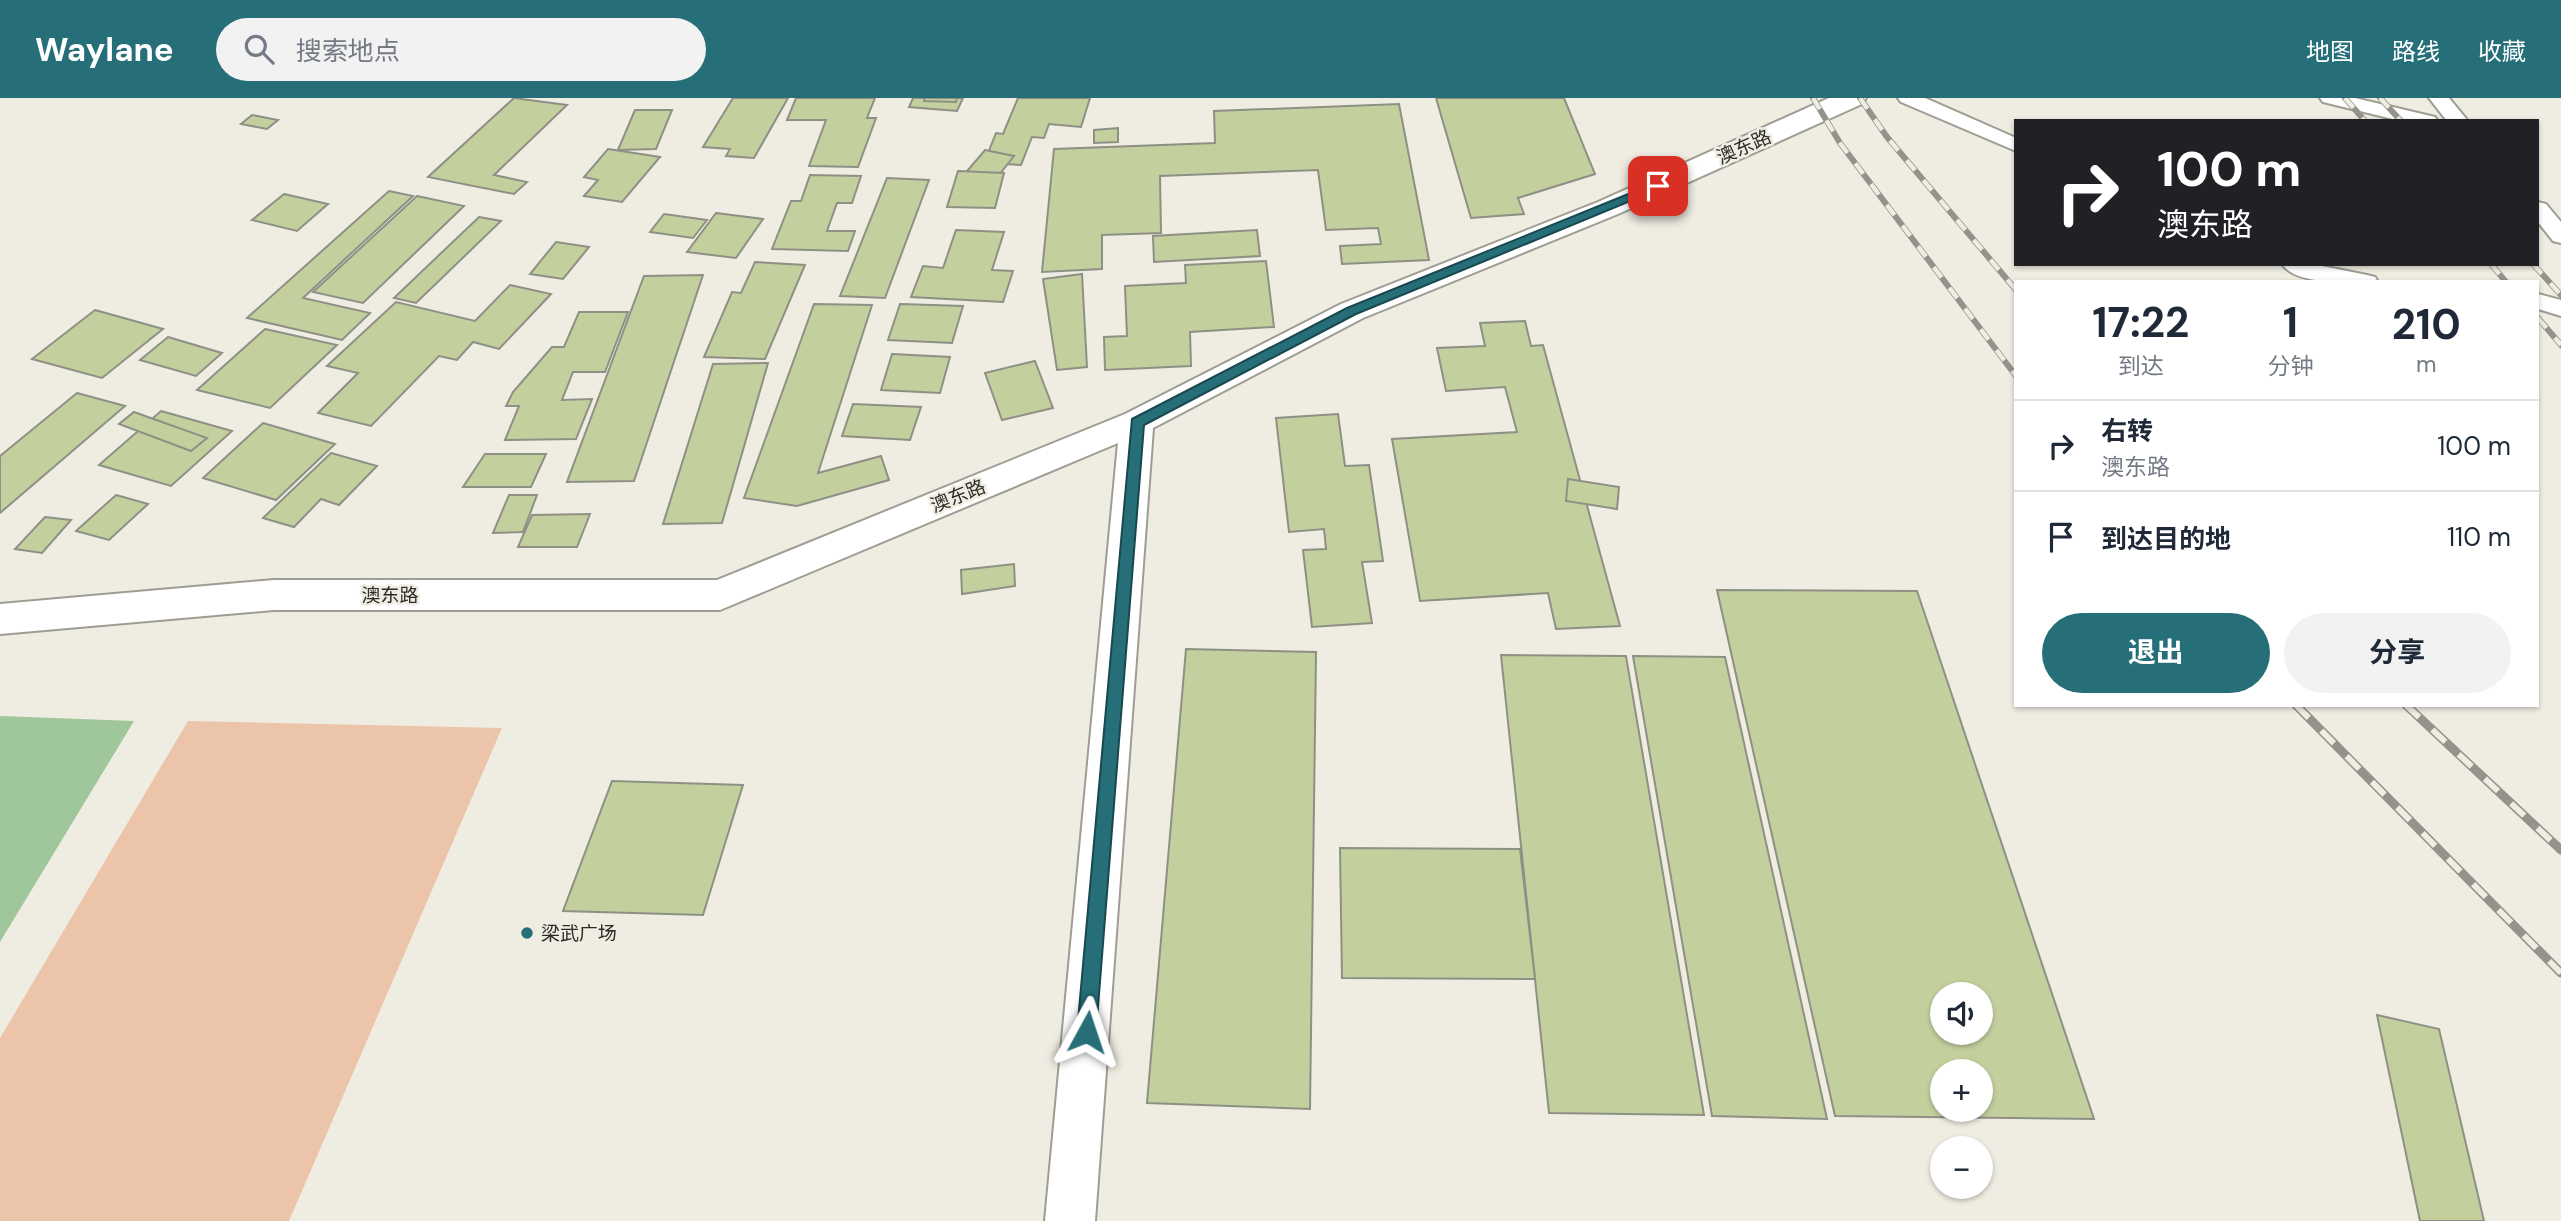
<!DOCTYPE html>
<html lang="zh">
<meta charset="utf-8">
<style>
:root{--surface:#fff;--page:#f2f2f3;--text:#1f2937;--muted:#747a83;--line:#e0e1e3;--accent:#266f79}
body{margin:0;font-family:"DM Sans","Noto Sans SC",sans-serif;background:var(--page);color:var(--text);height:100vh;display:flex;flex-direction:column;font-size:26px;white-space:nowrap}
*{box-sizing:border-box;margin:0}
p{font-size:23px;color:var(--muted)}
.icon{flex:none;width:38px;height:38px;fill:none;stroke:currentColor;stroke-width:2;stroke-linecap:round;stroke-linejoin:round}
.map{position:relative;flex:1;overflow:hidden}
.side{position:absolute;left:2014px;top:182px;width:525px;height:427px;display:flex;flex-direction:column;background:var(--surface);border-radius:0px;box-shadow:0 2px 5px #0004}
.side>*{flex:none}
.guide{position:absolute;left:2014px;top:21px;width:525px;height:147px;border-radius:0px;box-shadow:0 2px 5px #0004;background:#202124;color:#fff;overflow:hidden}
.tools{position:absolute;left:1930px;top:884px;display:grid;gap:14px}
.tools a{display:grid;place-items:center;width:63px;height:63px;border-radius:50%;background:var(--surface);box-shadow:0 2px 5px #0004;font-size:35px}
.pin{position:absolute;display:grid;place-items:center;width:60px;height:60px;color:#fff;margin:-30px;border-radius:14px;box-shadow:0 4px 10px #0006}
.me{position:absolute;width:77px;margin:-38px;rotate:5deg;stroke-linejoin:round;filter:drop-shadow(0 0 5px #0008)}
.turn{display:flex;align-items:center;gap:24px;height:147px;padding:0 28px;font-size:32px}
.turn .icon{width:91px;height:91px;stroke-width:2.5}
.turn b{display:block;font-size:49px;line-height:60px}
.eta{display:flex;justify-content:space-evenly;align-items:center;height:119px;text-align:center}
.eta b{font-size:42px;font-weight:700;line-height:49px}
.action{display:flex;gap:14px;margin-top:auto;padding:14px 28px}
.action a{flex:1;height:80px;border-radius:42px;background:var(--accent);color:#fff;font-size:28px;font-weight:700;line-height:80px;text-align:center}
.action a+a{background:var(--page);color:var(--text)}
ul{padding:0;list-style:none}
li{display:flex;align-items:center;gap:21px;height:91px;padding:0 28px;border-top:2px solid var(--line)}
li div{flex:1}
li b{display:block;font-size:26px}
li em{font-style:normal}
header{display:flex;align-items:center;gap:42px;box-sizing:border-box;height:98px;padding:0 35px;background:var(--accent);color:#fff}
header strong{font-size:33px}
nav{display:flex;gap:38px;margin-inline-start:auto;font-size:24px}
.search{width:490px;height:63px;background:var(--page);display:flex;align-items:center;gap:18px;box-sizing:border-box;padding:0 24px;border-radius:38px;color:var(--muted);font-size:26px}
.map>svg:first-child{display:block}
.green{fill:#ecc4aa}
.water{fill:#a0c69c}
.building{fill:#c3d09d;stroke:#8e9086;stroke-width:2;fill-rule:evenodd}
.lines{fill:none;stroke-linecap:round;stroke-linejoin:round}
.service-casing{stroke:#9f9d93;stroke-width:4}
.minor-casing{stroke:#9f9d93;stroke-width:4}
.service{fill:#fff;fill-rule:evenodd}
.minor{fill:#fff;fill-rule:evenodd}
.rail-far1-casing{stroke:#94928a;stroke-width:6}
.rail-casing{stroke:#94928a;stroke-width:9}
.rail-far1{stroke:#efede2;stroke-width:4.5;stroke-dasharray:13;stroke-linecap:butt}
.rail{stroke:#efede2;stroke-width:6;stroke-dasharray:18;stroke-linecap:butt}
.route{fill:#266f79;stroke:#19484f;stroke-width:2}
.poi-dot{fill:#266f79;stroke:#efede2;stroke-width:2.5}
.labels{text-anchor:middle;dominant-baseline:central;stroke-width:5;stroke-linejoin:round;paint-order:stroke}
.street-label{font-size:19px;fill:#2c2b27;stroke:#efede2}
.poi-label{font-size:19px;fill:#2c2b27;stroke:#efede2;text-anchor:start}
</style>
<header>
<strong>Waylane</strong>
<div class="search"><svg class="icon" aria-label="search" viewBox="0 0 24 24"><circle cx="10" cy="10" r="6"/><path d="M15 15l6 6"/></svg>搜索地点</div>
<nav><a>地图</a><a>路线</a><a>收藏</a></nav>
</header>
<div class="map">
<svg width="2561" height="1123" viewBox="0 0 2561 1123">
<rect width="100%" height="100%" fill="#efede2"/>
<polygon class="green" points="188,623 502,630 289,1123 0,1123 0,940"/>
<polygon class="water" points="0,618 134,623 0,844"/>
<g class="building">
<polygon points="514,0 567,7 494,77 527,84 514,96 428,79"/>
<polygon points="733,0 788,0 754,60 726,58 730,51 703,49"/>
<polygon points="796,0 875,0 867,20 876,20 858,69 809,68 826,22 787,22"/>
<polygon points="913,0 963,0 957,13 909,9"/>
<polygon points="925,0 957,0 956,4 924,3"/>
<polygon points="1018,0 1090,0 1081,29 1049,26 1044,40 1032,39 1021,67 984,65 996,35 1003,36"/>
<polygon points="1436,0 1564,0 1595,76 1518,100 1524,116 1471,120"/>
<polygon points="1399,6 1429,162 1342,166 1340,148 1381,146 1378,130 1326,132 1318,72 1160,78 1161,135 1102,137 1102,171 1042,174 1054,51 1215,45 1214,13"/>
<polygon points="635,12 672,12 656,51 618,52"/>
<polygon points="252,17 278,22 267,31 241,26"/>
<polygon points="1118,30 1118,44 1094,45 1094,32"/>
<polygon points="608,51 660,59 622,104 584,98 598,82 584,79"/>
<polygon points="985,52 1014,58 992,86 962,79"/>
<polygon points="958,73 1004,75 995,110 947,109"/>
<polygon points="810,77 861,78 852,105 837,105 827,133 855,133 848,153 772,151 791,103 801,103"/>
<polygon points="887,80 929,82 885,200 840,198"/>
<polygon points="389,93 413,98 303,200 370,215 342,242 247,220"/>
<polygon points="284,96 328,106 297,133 252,122"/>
<polygon points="417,98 464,108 363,205 313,194"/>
<polygon points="716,115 763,121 736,160 687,154"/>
<polygon points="664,116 707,122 693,140 650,134"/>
<polygon points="479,119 501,123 416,205 394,200"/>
<polygon points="956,132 1004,134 992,172 1013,173 1003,204 911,199 923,168 943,170"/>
<polygon points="1257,132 1260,158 1154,164 1153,138"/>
<polygon points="556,144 589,149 563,181 530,176"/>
<polygon points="1266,163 1274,229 1190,234 1191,268 1105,272 1104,239 1127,238 1125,188 1186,185 1185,167"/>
<polygon points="755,164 805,167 765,261 704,259 732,194 741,195"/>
<polygon points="1082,176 1087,269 1057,272 1043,181"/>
<polygon points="703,177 634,383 567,384 644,178"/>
<polygon points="510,187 551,196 499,251 473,244 457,262 439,258 371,328 318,315 358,275 327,268 396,204 475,223"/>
<polygon points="814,206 872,207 818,375 881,358 889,382 797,408 744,400"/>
<polygon points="900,206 963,208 952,245 888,242"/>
<polygon points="95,212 163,231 102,280 32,261"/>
<polygon points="579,214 628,214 605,274 573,274 562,302 592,301 576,341 505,342 519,308 506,308 513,294 552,249 564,249"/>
<polygon points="1525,223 1531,248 1543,247 1620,528 1556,531 1548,495 1420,503 1392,341 1517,334 1505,289 1446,293 1437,250 1485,248 1480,225"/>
<polygon points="265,231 337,247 270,310 197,292"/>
<polygon points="168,239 222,255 196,278 140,262"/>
<polygon points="892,256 950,259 940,295 881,292"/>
<polygon points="1035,263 1053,310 1002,322 985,275"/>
<polygon points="768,265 722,425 663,426 713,266"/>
<polygon points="77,295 125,308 0,415 0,358"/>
<polygon points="853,306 921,309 910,342 842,338"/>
<polygon points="161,313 232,333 171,388 99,367"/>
<polygon points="134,314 207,340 191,353 119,326"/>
<polygon points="1338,316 1345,368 1369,367 1383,463 1362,464 1372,525 1312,529 1303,452 1326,451 1324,431 1289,434 1276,320"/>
<polygon points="263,325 335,346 276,402 203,380"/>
<polygon points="331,355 377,368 339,407 321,401 294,429 263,420"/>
<polygon points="485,356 546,356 531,389 463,389"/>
<polygon points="1568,381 1619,389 1617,411 1566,403"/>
<polygon points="116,397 148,406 109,442 76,433"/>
<polygon points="509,397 537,397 523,434 493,435"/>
<polygon points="590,416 577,449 518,449 532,417"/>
<polygon points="45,419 71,422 42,455 15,451"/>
<polygon points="1014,466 1015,488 962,496 961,472"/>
<path d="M1717,492L1917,493L2094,1021L1835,1018ZM1942,896H1981V934H1942ZM1942,973H1981V1012H1942Z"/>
<polygon points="1186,551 1316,554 1310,1011 1147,1005"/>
<polygon points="1501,557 1626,558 1704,1017 1549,1015"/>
<polygon points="1633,558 1725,559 1827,1021 1712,1018"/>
<polygon points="612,683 743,687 703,817 563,813"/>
<polygon points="1340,750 1520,751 1535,881 1342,880"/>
<polygon points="2377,917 2439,931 2484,1123 2420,1123"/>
</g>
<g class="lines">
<defs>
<g id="service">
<polygon points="1898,0 1925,0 2016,40 2016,53 1901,4"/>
<polygon points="2320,0 2355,0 2435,19 2438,23 2401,23 2323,4"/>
<polygon points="2429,0 2449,0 2468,23 2447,23"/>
<polygon points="2538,104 2546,106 2561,124 2561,145 2553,143 2538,124"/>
<path d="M2282,166H2312L2367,177L2375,179L2378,184C2354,184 2296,188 2282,166Z"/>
<polygon points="2538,196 2561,202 2561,218 2538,211"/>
</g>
<polygon id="minor" points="1829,0 1866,0 1862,6 1618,116 1363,220 1153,330 1095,1123 1045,1123 1118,345 720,512 274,512 0,536 0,506 274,482 717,482 1125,316 1341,206 1598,104"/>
</defs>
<use href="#service" class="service-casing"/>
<use href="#minor" class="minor-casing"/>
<use href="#service" class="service"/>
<use href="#minor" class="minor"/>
<defs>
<g id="rail-far1">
<polyline points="1813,0 1840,45 2016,278"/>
<polyline points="1860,0 1887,39 2016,192"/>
<polyline points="2345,0 2365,23"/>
<polyline points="2380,0 2401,23"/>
<polyline points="2491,166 2506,184"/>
<polyline points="2533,166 2561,197"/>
<polyline points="2538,220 2561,247"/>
</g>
<g id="rail">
<polyline points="2296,607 2561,875"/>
<polyline points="2406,607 2561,752"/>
</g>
</defs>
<use href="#rail-far1" class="rail-far1-casing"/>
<use href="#rail" class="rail-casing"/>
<use href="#rail-far1" class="rail-far1"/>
<use href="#rail" class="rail"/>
</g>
<polygon class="route" points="1658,84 1664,88 1662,90 1356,216 1144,327 1096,934 1093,940 1087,943 1080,940 1077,934 1132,321 1347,210"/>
<circle class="poi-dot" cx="527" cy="835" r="7"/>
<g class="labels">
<g class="street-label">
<text transform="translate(1744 49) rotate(-24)">澳东路</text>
<text transform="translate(958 398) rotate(-22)">澳东路</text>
<text x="390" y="497">澳东路</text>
</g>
<g class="poi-label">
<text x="541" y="835">梁武广场</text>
</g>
</g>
</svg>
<div class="tools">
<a><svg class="icon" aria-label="sound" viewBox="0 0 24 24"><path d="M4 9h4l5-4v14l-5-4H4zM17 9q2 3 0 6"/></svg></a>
<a>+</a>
<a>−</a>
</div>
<div class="pin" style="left:1658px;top:88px;background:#d93025"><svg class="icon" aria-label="arrive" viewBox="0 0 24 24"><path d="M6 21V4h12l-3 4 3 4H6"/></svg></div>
<svg class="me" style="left:1087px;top:934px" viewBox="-20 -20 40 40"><path d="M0-17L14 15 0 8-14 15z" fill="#266f79" stroke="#fff" stroke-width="4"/></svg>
<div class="guide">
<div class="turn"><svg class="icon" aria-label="right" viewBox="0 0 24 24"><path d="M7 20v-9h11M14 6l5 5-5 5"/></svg><div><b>100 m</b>澳东路</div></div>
</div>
<section class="side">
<div class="eta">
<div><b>17:22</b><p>到达</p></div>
<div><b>1</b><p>分钟</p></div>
<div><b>210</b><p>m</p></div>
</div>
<ul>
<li><svg class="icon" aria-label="right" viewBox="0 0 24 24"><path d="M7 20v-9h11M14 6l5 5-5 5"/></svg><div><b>右转</b><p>澳东路</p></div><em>100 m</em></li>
<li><svg class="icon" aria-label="arrive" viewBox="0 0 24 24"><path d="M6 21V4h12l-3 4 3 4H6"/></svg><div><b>到达目的地</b></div><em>110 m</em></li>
</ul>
<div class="action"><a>退出</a><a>分享</a></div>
</section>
</div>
